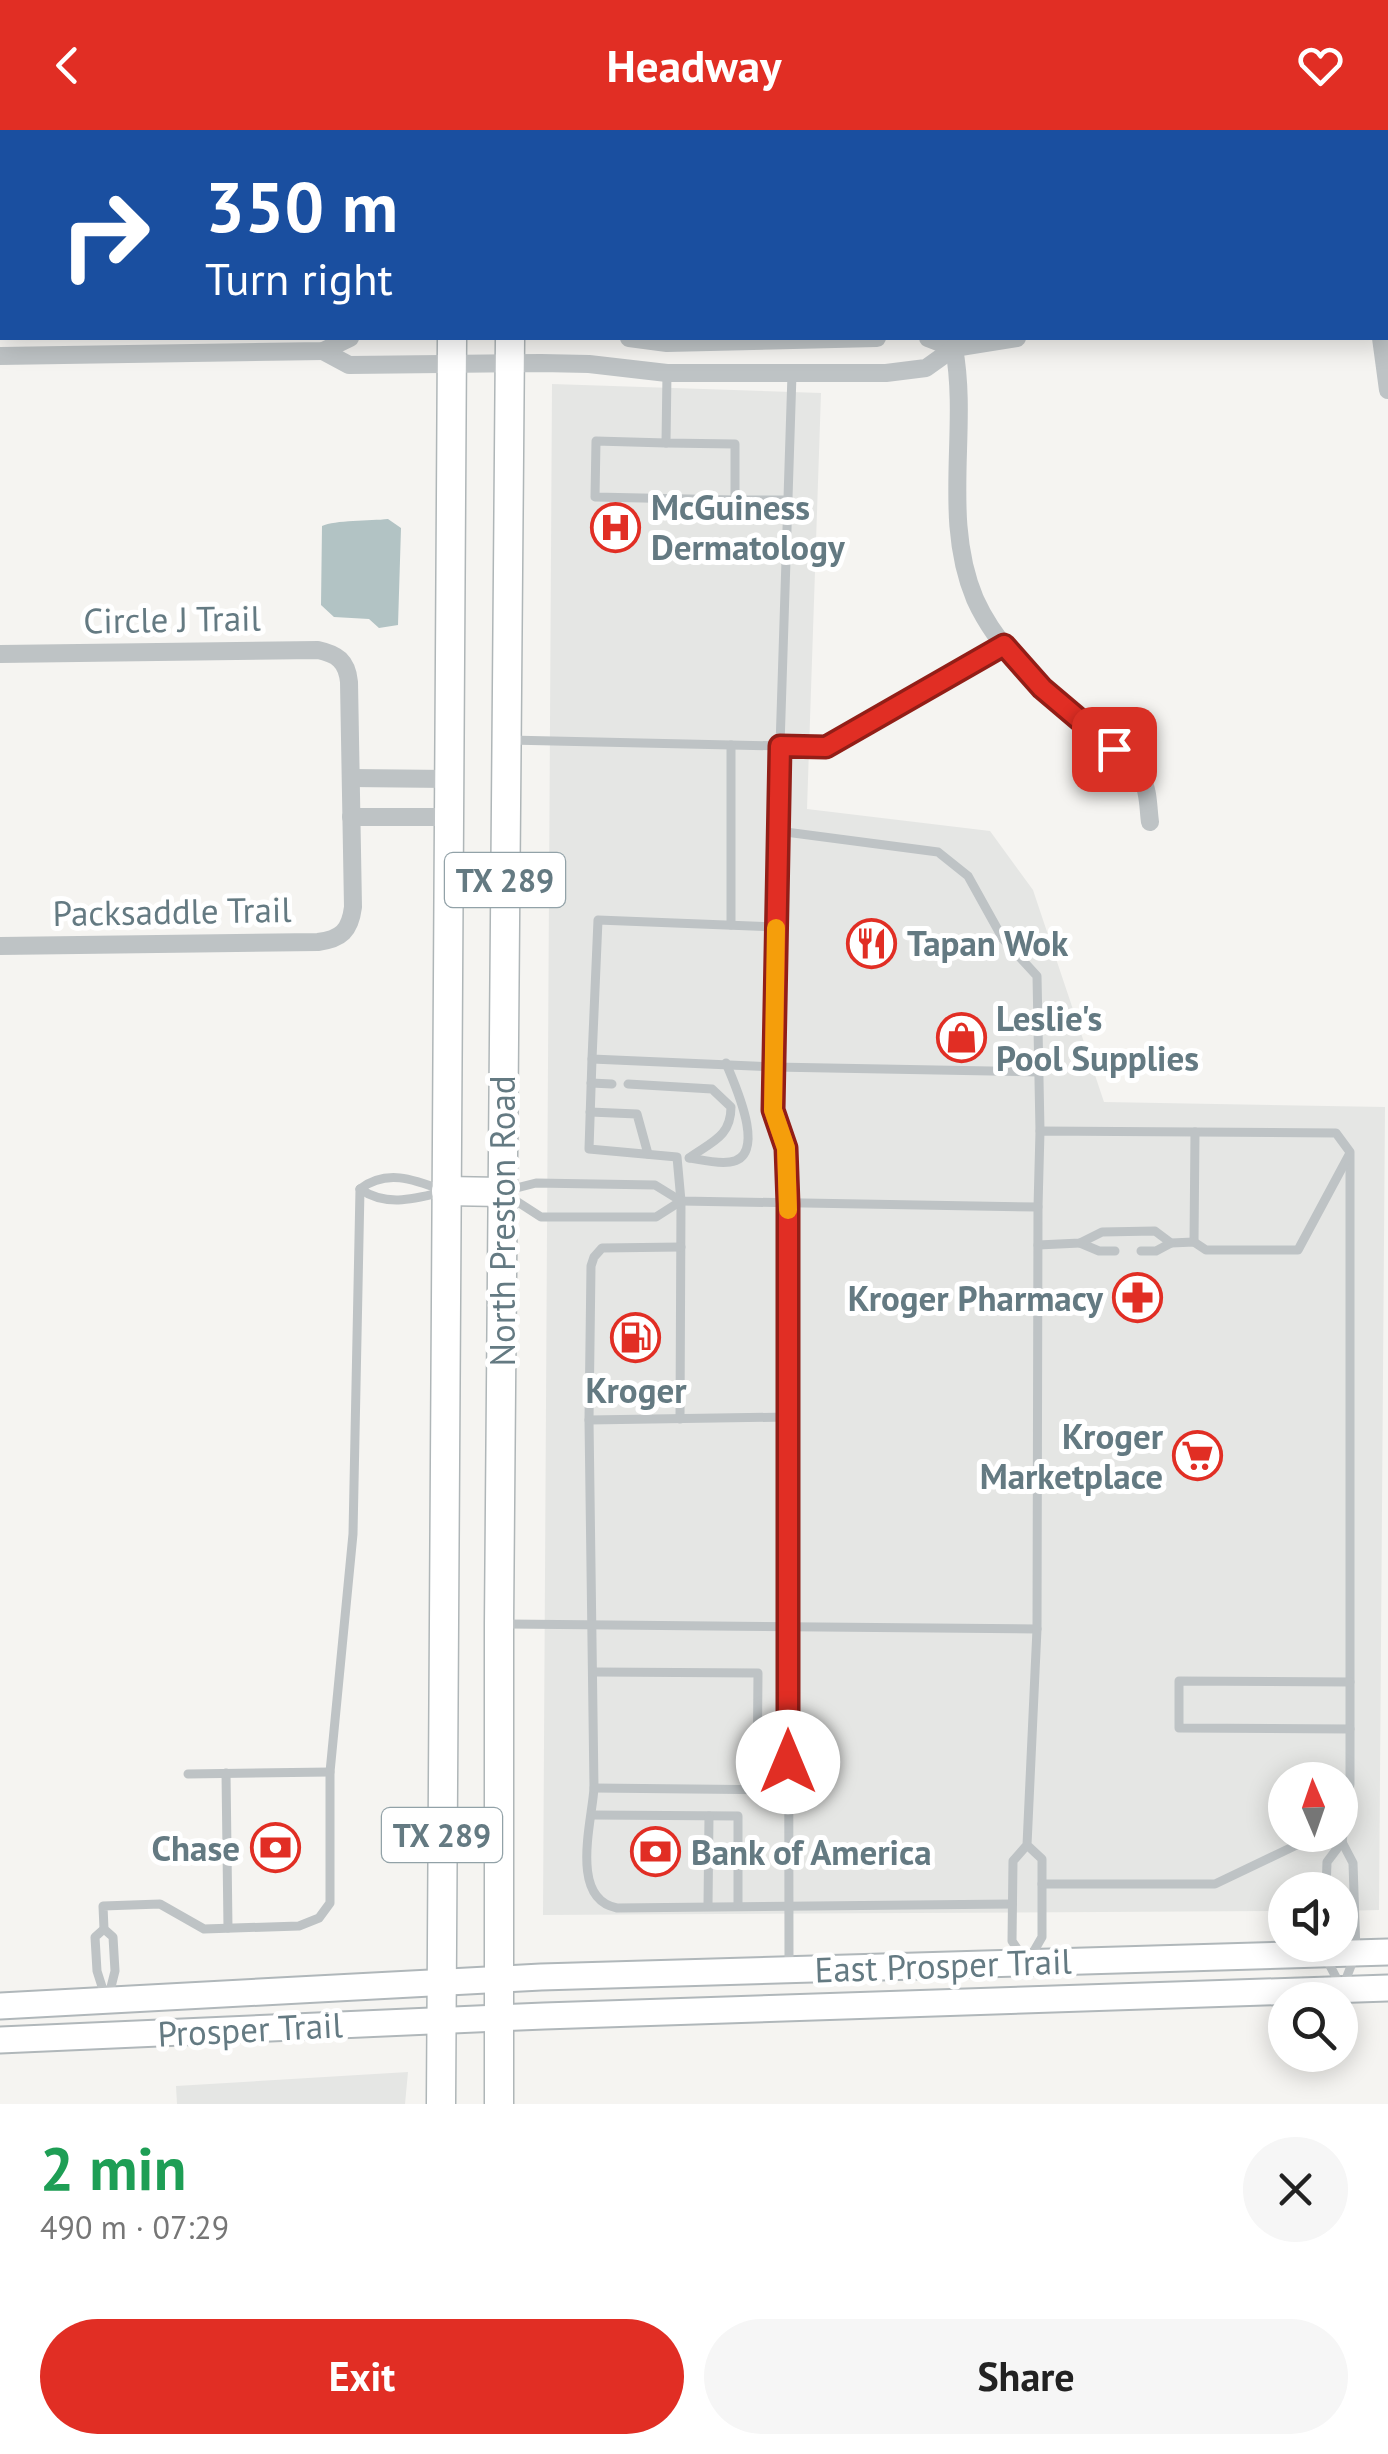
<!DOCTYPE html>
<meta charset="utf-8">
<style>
:root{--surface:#fff;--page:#f6f6f6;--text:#222;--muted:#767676;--accent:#e12e24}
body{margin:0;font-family:"PT Sans",sans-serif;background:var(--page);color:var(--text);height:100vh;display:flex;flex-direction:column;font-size:38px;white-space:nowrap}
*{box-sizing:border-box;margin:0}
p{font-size:32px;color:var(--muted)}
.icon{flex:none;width:55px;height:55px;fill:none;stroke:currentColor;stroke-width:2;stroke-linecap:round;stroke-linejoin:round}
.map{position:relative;height:1974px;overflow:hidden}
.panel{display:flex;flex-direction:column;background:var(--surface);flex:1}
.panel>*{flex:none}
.banner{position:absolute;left:0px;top:0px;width:1390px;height:210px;box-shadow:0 5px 25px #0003;background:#1a4fa0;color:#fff;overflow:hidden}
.needle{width:65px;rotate:358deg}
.buttons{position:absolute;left:1268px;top:1632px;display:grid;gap:20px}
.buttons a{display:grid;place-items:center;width:90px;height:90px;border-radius:50%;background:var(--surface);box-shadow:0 5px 25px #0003;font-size:50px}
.pin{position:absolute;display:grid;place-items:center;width:85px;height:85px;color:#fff;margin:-42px;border-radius:20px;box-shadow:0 5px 15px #0006}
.me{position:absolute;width:110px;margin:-55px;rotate:0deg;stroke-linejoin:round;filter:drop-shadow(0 0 8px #0008)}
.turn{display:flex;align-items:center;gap:35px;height:210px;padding:0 40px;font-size:45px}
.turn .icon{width:130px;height:130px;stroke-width:2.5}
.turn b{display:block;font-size:70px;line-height:85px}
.round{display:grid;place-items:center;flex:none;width:105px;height:105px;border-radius:52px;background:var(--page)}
.headline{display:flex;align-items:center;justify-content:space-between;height:170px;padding:0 40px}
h1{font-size:60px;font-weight:700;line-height:75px;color:#1e9e55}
.action{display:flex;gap:20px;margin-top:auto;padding:20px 40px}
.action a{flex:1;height:115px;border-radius:60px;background:var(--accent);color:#fff;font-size:40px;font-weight:700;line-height:115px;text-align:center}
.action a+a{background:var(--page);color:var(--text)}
header{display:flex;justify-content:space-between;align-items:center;height:130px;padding:0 40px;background:var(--accent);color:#fff;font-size:45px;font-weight:700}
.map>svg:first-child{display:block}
.built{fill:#e5e6e4;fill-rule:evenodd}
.water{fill:#b2c3c4}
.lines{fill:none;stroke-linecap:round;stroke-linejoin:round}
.secondary-casing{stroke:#b0b7ba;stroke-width:29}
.primary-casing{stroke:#afb6b8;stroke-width:31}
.service{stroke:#bec3c5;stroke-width:9}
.minor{stroke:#bec3c5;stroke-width:18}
.secondary{stroke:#fff;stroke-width:25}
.primary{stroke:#fff;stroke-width:28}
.route-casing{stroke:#921e17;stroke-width:25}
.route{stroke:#e12e24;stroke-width:18}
.slow{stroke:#f59e0b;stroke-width:18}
.labels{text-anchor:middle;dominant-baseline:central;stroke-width:10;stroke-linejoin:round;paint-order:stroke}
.shield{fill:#fff;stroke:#92a2a8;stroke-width:2.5}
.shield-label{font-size:32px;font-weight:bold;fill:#647a82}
.poi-label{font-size:35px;font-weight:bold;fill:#647a82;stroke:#fff;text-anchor:start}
.street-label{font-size:35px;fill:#647a82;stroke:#fff}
</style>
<header><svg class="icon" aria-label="back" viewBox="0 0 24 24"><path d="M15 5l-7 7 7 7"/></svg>Headway<svg class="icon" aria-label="heart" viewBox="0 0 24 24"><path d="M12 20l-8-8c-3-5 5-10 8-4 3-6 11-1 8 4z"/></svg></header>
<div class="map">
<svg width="1388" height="1974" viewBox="0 0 1388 1974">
<rect width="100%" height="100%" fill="#f5f4f1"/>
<g class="built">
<path d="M552,254L821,263L807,679L990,701L1033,760L1104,972L1385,977L1379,1780L1340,1781V1760H1285V1781L543,1785ZM1285,1650H1340V1705H1285Z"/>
<polygon points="408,1942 405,1974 177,1974 176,1956"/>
</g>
<path class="water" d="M388,389L401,398L398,495L379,498L369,489L334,487L321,475L322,396C335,390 370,391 388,389Z"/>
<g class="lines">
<defs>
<g id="secondary">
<polyline points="0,1876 541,1847 1388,1822"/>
<polyline points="0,1910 544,1886 1388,1858"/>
</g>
<g id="primary">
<polyline points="452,2 452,0"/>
<polyline points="511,2 511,0"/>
<polyline points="446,1061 502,1062"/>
<polyline points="441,1974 452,208"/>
<polyline points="499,1974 499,1494 510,208"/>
</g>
</defs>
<use href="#secondary" class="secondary-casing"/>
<use href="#primary" class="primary-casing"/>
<g class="service">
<polyline points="1197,2 1198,0"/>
<polyline points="667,243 666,313 735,314 735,370 789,370"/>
<polyline points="666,313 596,311 595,367 735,370"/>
<polyline points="509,610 825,617 1003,515"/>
<polyline points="778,701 938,722 968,746 1003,809 1037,846 1040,1001"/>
<polyline points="731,795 731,615"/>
<polyline points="776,797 598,790 592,929 774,937 1039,942"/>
<polyline points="592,929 589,1019 677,1027 681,1071 680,1289"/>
<polyline points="591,953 612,954"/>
<path d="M628,954L712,959L731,977C731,1007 711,1012 689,1028"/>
<polyline points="590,982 637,984 648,1024"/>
<path d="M690,1028C702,1030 717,1034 730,1032C769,1027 734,953 726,933"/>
<path d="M360,1059C386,1039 413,1049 442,1060"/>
<path d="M360,1059C386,1077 414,1069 443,1062"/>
<polyline points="505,1061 536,1053 655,1055 681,1071 1038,1077 1040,1001 1336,1003 1350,1022 1350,1654 1342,1712 1327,1732 1326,1760"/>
<polyline points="510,1067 541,1087 656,1087 681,1071"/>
<polyline points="1194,1112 1195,1002"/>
<polyline points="1080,1113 1099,1121 1115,1121"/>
<polyline points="1038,1115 1080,1113 1102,1102 1155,1101 1171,1113 1194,1112 1206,1120 1298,1120 1349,1025"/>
<path d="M681,1117L602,1118L594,1127L591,1136L589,1290L594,1658C592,1692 569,1769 617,1778L1012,1774"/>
<polyline points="1141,1121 1156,1121 1171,1113"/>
<polyline points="589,1290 787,1287"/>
<polyline points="501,1494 1037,1499"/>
<polyline points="595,1542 758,1543 757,1659"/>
<polyline points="1350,1599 1179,1598 1179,1551 1350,1552"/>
<polyline points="226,1643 228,1798"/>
<polyline points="188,1644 330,1642"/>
<polyline points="594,1658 788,1660"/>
<polyline points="593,1685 738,1686 738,1774"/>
<polyline points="1342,1712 1353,1733 1356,1823 1344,1854"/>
<polyline points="1027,1715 1042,1729 1042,1807 1027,1833 1012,1811 1013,1731 1027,1715 1037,1499 1038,1077"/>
<polyline points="1042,1754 1215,1754 1305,1711 1342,1712"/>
<polyline points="708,1775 709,1686"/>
<polyline points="104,1799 95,1807 97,1841 105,1866"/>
<polyline points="1325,1826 1341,1857"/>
<polyline points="789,1837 788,1074 786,1018 773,980 780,616 792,244"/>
<polyline points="109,1865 115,1841 113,1807 104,1799 103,1776 160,1774 204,1799 299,1796 319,1788 330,1773 330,1642 353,1404 360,1059"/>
</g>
<g class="minor">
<polyline points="629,208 667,213 877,208"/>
<polyline points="928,208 954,218"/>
<polyline points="1381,208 1388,260"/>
<path d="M954,218C969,300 941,388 975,469C998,520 1043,560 1086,595C1104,611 1128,627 1141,648C1149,659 1148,679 1150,692"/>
<polyline points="323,221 349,235 541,233 589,234 667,243 886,243 926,238 954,218 1017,208"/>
<polyline points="0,226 323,221 350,208"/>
<path d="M0,524L318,520C337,524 347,531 349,552L353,777C350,801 341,809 318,812L0,816"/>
<polyline points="351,648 448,649"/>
<polyline points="351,687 448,687"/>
</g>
<use href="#secondary" class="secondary"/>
<use href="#primary" class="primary"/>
</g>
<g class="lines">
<defs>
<polyline id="route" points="788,1632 788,1074 786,1018 773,980 780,616 826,617 1004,515 1042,558 1114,619"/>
</defs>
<use href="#route" class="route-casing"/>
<use href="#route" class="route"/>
<polyline class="slow" points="776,798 773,980 786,1018 788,1080"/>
</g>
<defs>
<symbol id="hospital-ring" viewBox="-11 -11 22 22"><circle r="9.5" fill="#fff" stroke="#e12e24" stroke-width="1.5"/><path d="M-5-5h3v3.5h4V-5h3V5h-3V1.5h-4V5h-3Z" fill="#e12e24"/></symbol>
<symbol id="restaurant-ring" viewBox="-11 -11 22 22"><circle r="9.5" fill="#fff" stroke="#e12e24" stroke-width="1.5"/><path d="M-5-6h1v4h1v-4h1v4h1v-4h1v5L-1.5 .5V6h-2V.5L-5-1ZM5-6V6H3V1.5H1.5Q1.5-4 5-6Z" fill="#e12e24"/></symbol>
<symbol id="shop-ring" viewBox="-11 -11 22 22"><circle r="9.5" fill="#fff" stroke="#e12e24" stroke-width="1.5"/><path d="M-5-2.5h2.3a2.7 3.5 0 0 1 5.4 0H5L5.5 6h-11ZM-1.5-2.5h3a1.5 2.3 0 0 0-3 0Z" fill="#e12e24"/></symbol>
<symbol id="pharmacy-ring" viewBox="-11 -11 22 22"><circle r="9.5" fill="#fff" stroke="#e12e24" stroke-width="1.5"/><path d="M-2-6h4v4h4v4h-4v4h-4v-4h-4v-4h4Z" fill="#e12e24"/></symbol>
<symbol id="fuel-ring" viewBox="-11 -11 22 22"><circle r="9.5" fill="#fff" stroke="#e12e24" stroke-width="1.5"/><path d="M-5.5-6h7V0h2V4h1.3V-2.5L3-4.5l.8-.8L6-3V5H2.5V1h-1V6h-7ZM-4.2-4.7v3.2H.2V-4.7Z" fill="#e12e24"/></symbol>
<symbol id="supermarket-ring" viewBox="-11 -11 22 22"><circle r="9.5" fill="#fff" stroke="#e12e24" stroke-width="1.5"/><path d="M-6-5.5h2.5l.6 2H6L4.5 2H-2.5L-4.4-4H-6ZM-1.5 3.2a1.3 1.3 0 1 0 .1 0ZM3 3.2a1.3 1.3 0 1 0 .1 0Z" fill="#e12e24"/></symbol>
<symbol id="bank-ring" viewBox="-11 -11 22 22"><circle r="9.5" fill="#fff" stroke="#e12e24" stroke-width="1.5"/><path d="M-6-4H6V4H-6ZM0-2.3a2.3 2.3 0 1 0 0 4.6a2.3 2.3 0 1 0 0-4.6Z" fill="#e12e24"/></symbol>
</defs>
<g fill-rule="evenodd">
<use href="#hospital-ring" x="588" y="370" width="55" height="55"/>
<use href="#restaurant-ring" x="844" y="786" width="55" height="55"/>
<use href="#shop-ring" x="934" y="880" width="55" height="55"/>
<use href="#pharmacy-ring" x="1110" y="1140" width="55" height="55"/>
<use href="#fuel-ring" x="608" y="1180" width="55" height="55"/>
<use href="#supermarket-ring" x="1170" y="1298" width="55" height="55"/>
<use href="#bank-ring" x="248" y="1690" width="55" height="55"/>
<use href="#bank-ring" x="628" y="1694" width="55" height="55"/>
</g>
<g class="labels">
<g class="shield">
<rect x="445" y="723" width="120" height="54" rx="8"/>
<rect x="382" y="1678" width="120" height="54" rx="8"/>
</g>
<g class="shield-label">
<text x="505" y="750">TX 289</text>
<text x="442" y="1705">TX 289</text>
</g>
<g class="poi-label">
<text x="651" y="377">McGuiness<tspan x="651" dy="40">Dermatology</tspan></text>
<text x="907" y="813">Tapan Wok</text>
<text x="996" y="888">Leslie's<tspan x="996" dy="40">Pool Supplies</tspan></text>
<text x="1103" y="1168" text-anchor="end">Kroger Pharmacy</text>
<text x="636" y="1260" text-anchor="middle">Kroger</text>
<text x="1163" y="1306" text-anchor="end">Kroger<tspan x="1163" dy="40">Marketplace</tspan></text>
<text x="240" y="1718" text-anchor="end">Chase</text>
<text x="691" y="1722">Bank of America</text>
</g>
<g class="street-label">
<text transform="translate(172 489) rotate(-1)">Circle J Trail</text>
<text transform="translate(172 781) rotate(-1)">Packsaddle Trail</text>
<text transform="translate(502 1091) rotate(-90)">North Preston Road</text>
<text transform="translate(943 1835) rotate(-2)">East Prosper Trail</text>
<text transform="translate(250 1899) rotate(-3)">Prosper Trail</text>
</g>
</g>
</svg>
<div class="buttons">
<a><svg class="needle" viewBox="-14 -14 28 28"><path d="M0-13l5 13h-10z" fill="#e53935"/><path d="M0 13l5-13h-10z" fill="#767676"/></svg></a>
<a><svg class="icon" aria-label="sound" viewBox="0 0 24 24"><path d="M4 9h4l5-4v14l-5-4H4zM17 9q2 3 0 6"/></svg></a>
<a><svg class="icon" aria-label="search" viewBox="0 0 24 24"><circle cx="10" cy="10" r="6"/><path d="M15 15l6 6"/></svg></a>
</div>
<div class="pin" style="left:1114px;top:619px;background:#d93025"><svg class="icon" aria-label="arrive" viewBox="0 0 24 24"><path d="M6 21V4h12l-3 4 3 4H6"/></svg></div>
<svg class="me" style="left:788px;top:1632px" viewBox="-20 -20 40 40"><circle r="19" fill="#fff"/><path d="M0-13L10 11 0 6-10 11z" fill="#e12e24"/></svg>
<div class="banner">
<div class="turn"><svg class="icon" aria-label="right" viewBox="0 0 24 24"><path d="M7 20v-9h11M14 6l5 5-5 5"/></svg><div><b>350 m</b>Turn right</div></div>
</div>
</div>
<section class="panel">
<div class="headline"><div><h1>2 min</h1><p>490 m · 07:29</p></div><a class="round"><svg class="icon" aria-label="close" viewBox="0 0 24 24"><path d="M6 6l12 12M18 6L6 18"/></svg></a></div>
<div class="action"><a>Exit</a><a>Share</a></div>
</section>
